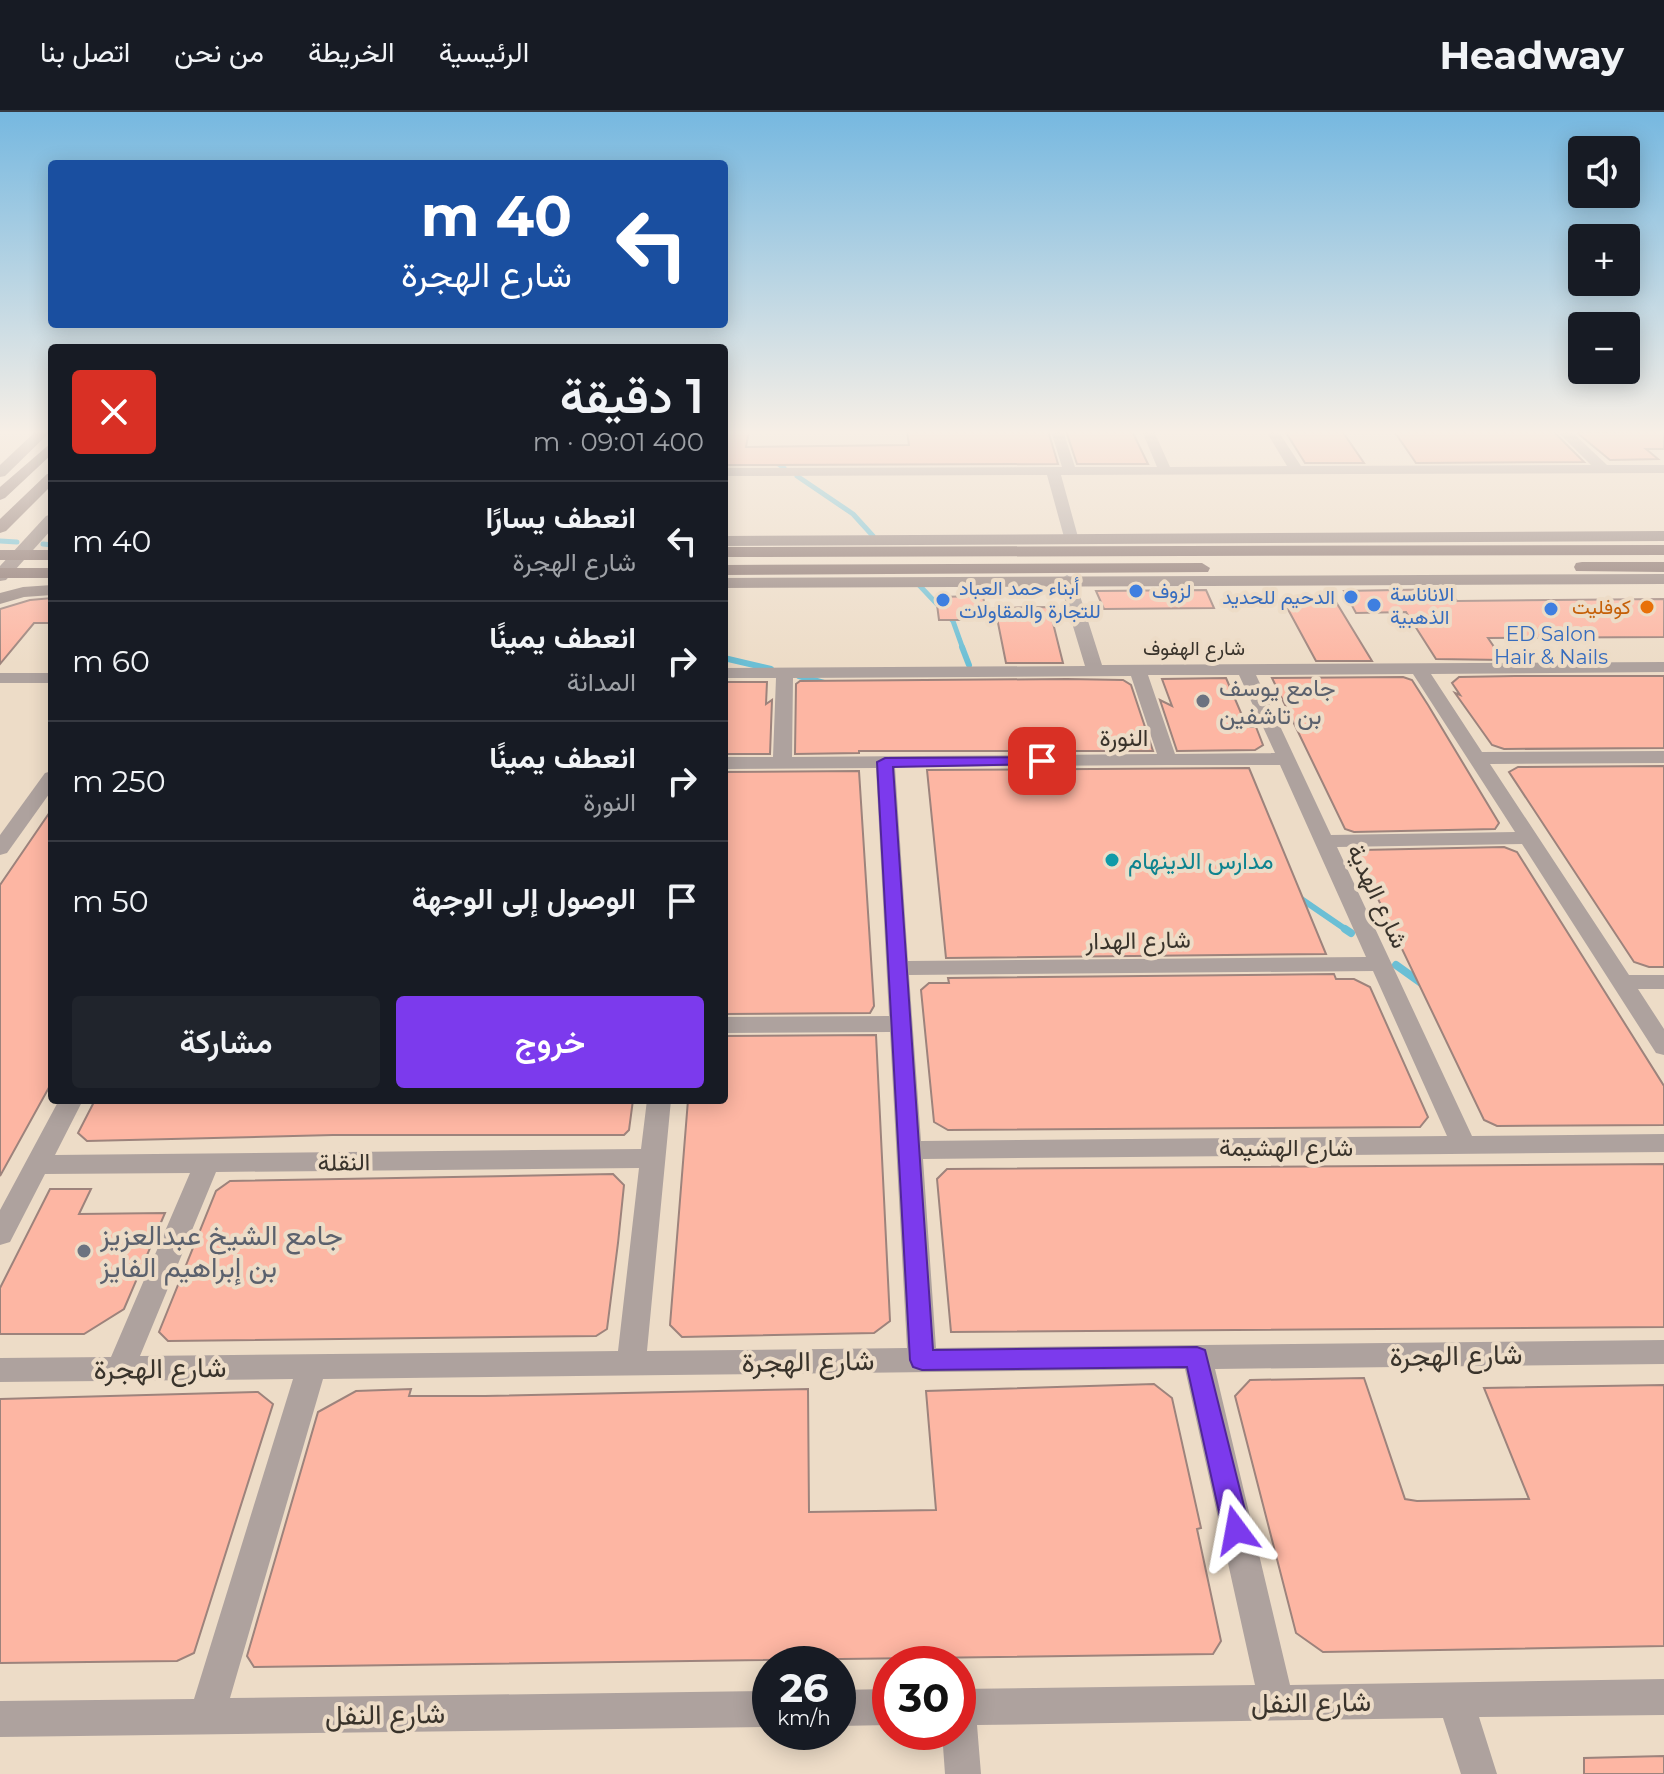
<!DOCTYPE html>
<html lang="ar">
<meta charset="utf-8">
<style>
:root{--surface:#171b24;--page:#20242c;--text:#f1f3f6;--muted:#9ea1a6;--line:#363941;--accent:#7c3aed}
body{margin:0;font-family:Montserrat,Vazirmatn,sans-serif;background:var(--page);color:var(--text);direction:rtl;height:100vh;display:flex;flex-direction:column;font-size:30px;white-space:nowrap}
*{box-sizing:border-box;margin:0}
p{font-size:26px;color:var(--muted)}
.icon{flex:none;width:44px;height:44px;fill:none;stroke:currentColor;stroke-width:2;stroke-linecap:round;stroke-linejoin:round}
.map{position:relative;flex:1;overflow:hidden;direction:ltr}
.panel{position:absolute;left:48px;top:232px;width:680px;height:760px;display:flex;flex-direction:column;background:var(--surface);border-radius:8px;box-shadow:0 4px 20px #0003;direction:rtl}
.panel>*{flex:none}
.guide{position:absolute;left:48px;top:48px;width:680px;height:168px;border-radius:8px;box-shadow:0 4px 20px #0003;direction:rtl;background:#1a4fa0;color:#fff;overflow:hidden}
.tools{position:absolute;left:1568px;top:24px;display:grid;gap:16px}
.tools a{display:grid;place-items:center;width:72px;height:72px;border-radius:8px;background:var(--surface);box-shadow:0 4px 20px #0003;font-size:40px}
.speed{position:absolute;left:752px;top:1534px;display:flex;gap:16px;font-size:40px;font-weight:700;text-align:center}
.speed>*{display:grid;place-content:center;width:104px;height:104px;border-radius:50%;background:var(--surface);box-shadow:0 4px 20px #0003;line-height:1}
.speed small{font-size:20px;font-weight:400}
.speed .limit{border:12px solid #d22;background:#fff;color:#111}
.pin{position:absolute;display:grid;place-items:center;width:68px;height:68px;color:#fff;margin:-34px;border-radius:16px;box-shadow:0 4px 12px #0006}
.me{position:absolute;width:88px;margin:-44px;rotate:347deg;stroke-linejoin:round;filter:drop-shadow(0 0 6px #0008)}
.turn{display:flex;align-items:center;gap:28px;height:168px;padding:0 24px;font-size:36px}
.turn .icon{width:104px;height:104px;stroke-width:2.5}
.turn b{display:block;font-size:56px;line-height:68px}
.round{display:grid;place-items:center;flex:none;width:84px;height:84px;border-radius:8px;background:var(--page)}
.headline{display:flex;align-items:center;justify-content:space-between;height:136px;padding:0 24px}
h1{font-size:48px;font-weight:600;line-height:60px}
.cta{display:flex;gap:16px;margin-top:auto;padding:16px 24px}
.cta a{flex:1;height:92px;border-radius:8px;background:var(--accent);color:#fff;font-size:32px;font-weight:600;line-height:92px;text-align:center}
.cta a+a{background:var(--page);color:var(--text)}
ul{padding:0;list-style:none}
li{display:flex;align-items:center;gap:24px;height:120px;padding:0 24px;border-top:2px solid var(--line)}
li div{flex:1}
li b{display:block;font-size:30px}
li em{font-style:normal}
header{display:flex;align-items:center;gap:48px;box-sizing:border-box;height:112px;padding:0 40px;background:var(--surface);border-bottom:2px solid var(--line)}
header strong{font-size:38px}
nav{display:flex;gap:44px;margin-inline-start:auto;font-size:28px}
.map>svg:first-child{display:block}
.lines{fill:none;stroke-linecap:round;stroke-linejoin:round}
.stream-far2{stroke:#6bbfd5;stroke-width:5}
.stream-far1{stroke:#6bbfd5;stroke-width:6}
.stream{stroke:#6bbfd5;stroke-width:8}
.building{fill:#fdb6a3;stroke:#9d837c;stroke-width:2}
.street{fill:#aea29e;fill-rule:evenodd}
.secondary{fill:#95847f;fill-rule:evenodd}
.primary{fill:#846e69;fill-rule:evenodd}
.route{fill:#7c3aed;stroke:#51269a;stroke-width:2}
.shop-dot{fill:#3f7fe0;stroke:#eddcc7;stroke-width:3}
.food-dot{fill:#e8710a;stroke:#eddcc7;stroke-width:3}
.worship-dot{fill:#6b7280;stroke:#eddcc7;stroke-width:3}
.culture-dot{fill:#0f9aa8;stroke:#eddcc7;stroke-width:3}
.labels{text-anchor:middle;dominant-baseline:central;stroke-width:8;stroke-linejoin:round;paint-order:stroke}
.far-shop-label{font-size:20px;fill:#366cbe;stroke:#eddcc7;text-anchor:start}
.far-food-label{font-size:20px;fill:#c56008;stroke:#eddcc7;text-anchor:end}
.far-street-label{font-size:20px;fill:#39332b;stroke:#eddcc7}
.worship-label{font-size:24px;fill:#5b616d;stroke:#eddcc7;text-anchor:start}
.street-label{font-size:24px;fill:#39332b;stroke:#eddcc7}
.culture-label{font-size:24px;fill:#0d838f;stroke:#eddcc7;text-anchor:start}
.near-worship-label{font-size:28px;fill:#5b616d;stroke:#eddcc7;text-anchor:start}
.near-street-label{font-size:28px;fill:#39332b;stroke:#eddcc7}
</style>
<header>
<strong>Headway</strong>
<nav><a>الرئيسية</a><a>الخريطة</a><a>من نحن</a><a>اتصل بنا</a></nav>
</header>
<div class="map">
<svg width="1664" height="1662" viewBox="0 0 1664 1662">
<rect width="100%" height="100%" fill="#eddcc7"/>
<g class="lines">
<g class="stream-far2">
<polyline points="772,347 784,356"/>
<polyline points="797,364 853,402 873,424"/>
<polyline points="0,429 17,430"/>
<polyline points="43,432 52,433"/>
<polyline points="919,473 953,509 963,537"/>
</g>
<g class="stream-far1">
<polyline points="962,535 969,553"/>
<polyline points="724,546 771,557"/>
<polyline points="799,564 824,571"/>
<polyline points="1026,637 1039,642"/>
<polyline points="1297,784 1348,819"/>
</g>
<g class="stream">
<polyline points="1345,817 1351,821"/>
<polyline points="1396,853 1424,873"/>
</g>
</g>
<g class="building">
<polygon points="724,319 749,319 746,335 909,333 907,319 1048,319 1058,352 724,353"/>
<polygon points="1066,319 1132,319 1148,352 1077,352"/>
<polygon points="1285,319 1342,319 1364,351 1305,351"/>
<polygon points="1394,319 1553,319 1584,350 1416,351"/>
<polygon points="1664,319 1664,337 1646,337 1658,347 1610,348 1576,320"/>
<polygon points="1448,477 1457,489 1664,487 1664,525 1488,526 1503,548 1436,547 1406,500 1356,501 1344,479"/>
<polygon points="1206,478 1214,496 1104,497 1096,479"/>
<polygon points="983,484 987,508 939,508 936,485"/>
<polygon points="52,486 52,511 34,511 0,552 0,497 30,488"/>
<polygon points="1284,490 1336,490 1372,549 1316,549"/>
<polygon points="1049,495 1063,551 1006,551 995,496"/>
<polygon points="1515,564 1664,564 1664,636 1504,637 1492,633 1455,581 1460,583 1452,571 1459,565"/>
<polygon points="1403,565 1412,568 1428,593 1499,711 1495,717 1354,720 1345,717 1272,566"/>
<polygon points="1226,566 1247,615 1256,615 1263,633 1255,638 1177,639 1160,588 1172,594 1162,567"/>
<polygon points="1067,567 1123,568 1131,573 1153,639 859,639 859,641 795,642 796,572 800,569"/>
<polygon points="724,570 767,570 766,592 772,588 770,642 724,642"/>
<polygon points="1664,654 1664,855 1649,855 1634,850 1509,660 1518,655"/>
<polygon points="1249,656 1326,842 946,846 927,658"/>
<polygon points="859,659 874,894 870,901 724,902 724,660"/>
<polygon points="52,697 52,970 0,1064 0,773"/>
<polygon points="1504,735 1517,740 1664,974 1664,1013 1497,1014 1484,1008 1356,741 1362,738"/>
<polygon points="1334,862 1336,867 1354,867 1370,875 1428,1005 1420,1015 948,1018 934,1010 921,878 929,871 949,871 948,866"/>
<polygon points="876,923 890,1209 874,1221 682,1225 670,1213 688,988 724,988 724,924"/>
<polygon points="95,988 633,988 629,1018 624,1023 333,1023 87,1029 78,1021"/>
<polygon points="1664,1052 1664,1215 951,1220 937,1067 947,1057"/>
<polygon points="613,1062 624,1073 618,1131 607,1217 596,1224 168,1229 159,1220 216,1079 230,1069"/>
<polygon points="50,1077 91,1077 79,1102 165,1101 124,1197 84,1222 0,1222 0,1176"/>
<polygon points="1364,1266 1405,1387 1417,1389 1529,1387 1484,1276 1664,1273 1664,1534 1323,1540 1296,1521 1235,1284 1250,1268"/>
<polygon points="1154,1272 1172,1286 1201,1416 1197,1417 1221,1529 1213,1542 254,1555 247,1544 318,1300 356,1279 411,1277 409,1284 485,1284 808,1277 809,1400 875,1399 936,1398 926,1279"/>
<polygon points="258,1280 273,1292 194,1541 177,1549 0,1551 0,1287"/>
<polygon points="1664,1644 1664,1662 1584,1662 1584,1646"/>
</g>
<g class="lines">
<g class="street">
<polygon points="1051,319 1063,319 1075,355 1157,355 1142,319 1154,319 1170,355 1287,354 1266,319 1278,319 1301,354 1591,353 1557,319 1571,319 1607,353 1664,353 1664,361 1061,363 1078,425 1071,429 1064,425 1047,363 724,364 724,356 1062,355"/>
<path d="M1067,463L1075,468L1102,553L1664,550V560L1431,562L1482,640L1664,639V651L1490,652L1629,863H1664V877H1638L1664,917V943L1656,941L1522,732L1337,735L1472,1024L1664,1022V1040L923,1047L936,1236L1664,1228V1252L1215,1257L1290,1573L1664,1567V1603L1479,1605L1497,1662H1461L1443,1606L977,1613L981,1662H945L942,1620H958V1577L1255,1573L1185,1257L323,1267L230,1586L770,1579V1615L0,1625V1589L194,1587L293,1267L0,1270V1246L111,1245L190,1061L45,1062L10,1130L0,1133V1098L59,988H83L55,1043L641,1037L647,988H671L647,1239L907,1236L890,920L724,921V905L889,904L876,656L724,657V645H773L776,566H724V556L1085,554L1059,468ZM1413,562L1515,720L1331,723L1256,563ZM1148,563H1239L1275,641L1175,642ZM1131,564L1157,642L792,645L793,566ZM1167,653H1280L1366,845L908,849L895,655ZM1373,859L1447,1024L921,1029L909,863ZM639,1056L618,1239L140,1244L216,1060Z"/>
<rect x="0" y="561" width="52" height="10"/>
<polygon points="52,659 52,678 7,741 0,743 0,723 45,661"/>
<polygon points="890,1577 890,1613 838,1614 838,1578"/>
</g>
<g class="secondary">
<polygon points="36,319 51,319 5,364 0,365 0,353"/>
<polygon points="52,402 52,417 6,468 0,469 0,454 46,404"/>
<polygon points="1664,419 1664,429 724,434 724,424"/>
<polygon points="1664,462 1664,472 724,476 724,466"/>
<polygon points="52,473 52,483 24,485 0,492 0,481 23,475"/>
</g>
<g class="primary">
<polygon points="52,330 52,342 5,386 0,388 0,375"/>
<polygon points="52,361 52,373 6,419 0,421 0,407 47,362"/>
<polygon points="1664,433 1664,443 724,445 724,435"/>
<rect x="0" y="438" width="52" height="10"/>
<polygon points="1582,450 1664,450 1664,460 1576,459 1574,455 1576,451"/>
<polygon points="1202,451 1210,456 1208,460 724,463 724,453"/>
<rect x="0" y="456" width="52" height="10"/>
</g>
</g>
<linearGradient id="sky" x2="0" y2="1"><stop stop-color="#76b8e0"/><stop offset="0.58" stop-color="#f7efe6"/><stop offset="1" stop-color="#f7efe6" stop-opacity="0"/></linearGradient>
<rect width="1664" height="552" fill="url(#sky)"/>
<polygon class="route" points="1042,645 1050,649 1047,652 893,655 933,1238 1197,1235 1205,1238 1250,1418 1246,1426 1236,1430 1227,1426 1223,1418 1187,1255 922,1258 913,1255 910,1248 877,650 885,646"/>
<g class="shop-dot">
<circle cx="1136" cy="479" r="8"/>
<circle cx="1351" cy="485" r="8"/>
<circle cx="943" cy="488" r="8"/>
<circle cx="1374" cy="493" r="8"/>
<circle cx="1551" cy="497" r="8"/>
</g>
<circle class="food-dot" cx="1647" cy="495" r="8"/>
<g class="worship-dot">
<circle cx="1203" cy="589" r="8"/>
<circle cx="84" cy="1139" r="8"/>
</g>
<circle class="culture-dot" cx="1112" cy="748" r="8"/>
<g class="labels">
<g class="far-shop-label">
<text x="959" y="476">أبناء حمد العباد<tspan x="959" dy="23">للتجارة والمقاولات</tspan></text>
<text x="1152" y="479">لزوف</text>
<text x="1390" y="482">الاناناسة<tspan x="1390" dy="23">الذهبية</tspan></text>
<text x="1335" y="485" text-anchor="end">الدحيم للحديد</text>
<text x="1551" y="522" text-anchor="middle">ED Salon<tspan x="1551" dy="23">Hair &amp; Nails</tspan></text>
</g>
<g class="far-food-label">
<text x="1631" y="495">كوفليت</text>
</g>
<g class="far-street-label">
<text x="1194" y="536">شارع الهفوف</text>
</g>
<g class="worship-label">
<text x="1219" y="575">جامع يوسف<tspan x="1219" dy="28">بن تاشفين</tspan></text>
</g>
<g class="street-label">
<text x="1124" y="625">النورة</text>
<text transform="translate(1378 784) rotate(65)">شارع الهدية</text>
<text transform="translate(1138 828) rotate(-1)">شارع الهدار</text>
<text x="1286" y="1035">شارع الهشيمة</text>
<text transform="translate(344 1050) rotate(-1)">النقلة</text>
</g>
<g class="culture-label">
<text x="1128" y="748">مدارس الدينهام</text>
</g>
<g class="near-worship-label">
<text x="100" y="1123">جامع الشيخ عبدالعزيز<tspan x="100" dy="32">بن إبراهيم الفايز</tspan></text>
</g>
<g class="near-street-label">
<text transform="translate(1456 1243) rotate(-1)">شارع الهجرة</text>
<text transform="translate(808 1249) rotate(-1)">شارع الهجرة</text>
<text transform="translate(160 1256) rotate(-1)">شارع الهجرة</text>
<text transform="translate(1311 1590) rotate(-1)">شارع النفل</text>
<text transform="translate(385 1602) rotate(-1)">شارع النفل</text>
</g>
</g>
</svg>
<div class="tools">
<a><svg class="icon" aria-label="sound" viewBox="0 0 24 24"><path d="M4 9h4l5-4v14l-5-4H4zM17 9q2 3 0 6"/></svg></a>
<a>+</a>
<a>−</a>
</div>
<div class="speed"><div>26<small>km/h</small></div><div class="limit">30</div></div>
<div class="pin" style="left:1042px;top:649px;background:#d93025"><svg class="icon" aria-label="arrive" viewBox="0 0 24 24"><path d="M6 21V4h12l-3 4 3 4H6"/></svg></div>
<svg class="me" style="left:1236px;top:1418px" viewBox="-20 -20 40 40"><path d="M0-17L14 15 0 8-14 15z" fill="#7c3aed" stroke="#fff" stroke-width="4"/></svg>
<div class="guide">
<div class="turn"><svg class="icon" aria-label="left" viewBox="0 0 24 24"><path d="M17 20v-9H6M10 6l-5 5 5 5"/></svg><div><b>40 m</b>شارع الهجرة</div></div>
</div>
<section class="panel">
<div class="headline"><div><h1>1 دقيقة</h1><p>400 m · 09:01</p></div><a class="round" style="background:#d93025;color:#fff"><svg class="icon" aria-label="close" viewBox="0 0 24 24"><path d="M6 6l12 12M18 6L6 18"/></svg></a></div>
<ul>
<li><svg class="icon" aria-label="left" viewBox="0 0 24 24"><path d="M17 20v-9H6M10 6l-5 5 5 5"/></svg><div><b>انعطف يسارًا</b><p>شارع الهجرة</p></div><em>40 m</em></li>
<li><svg class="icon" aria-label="right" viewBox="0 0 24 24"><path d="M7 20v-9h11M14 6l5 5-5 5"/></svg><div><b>انعطف يمينًا</b><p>المدانة</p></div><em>60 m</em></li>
<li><svg class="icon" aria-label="right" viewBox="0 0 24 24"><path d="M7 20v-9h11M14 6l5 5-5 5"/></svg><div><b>انعطف يمينًا</b><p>النورة</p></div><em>250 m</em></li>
<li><svg class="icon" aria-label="arrive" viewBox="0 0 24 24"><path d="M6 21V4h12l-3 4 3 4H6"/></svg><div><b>الوصول إلى الوجهة</b></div><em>50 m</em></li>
</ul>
<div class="cta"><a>خروج</a><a>مشاركة</a></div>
</section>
</div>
